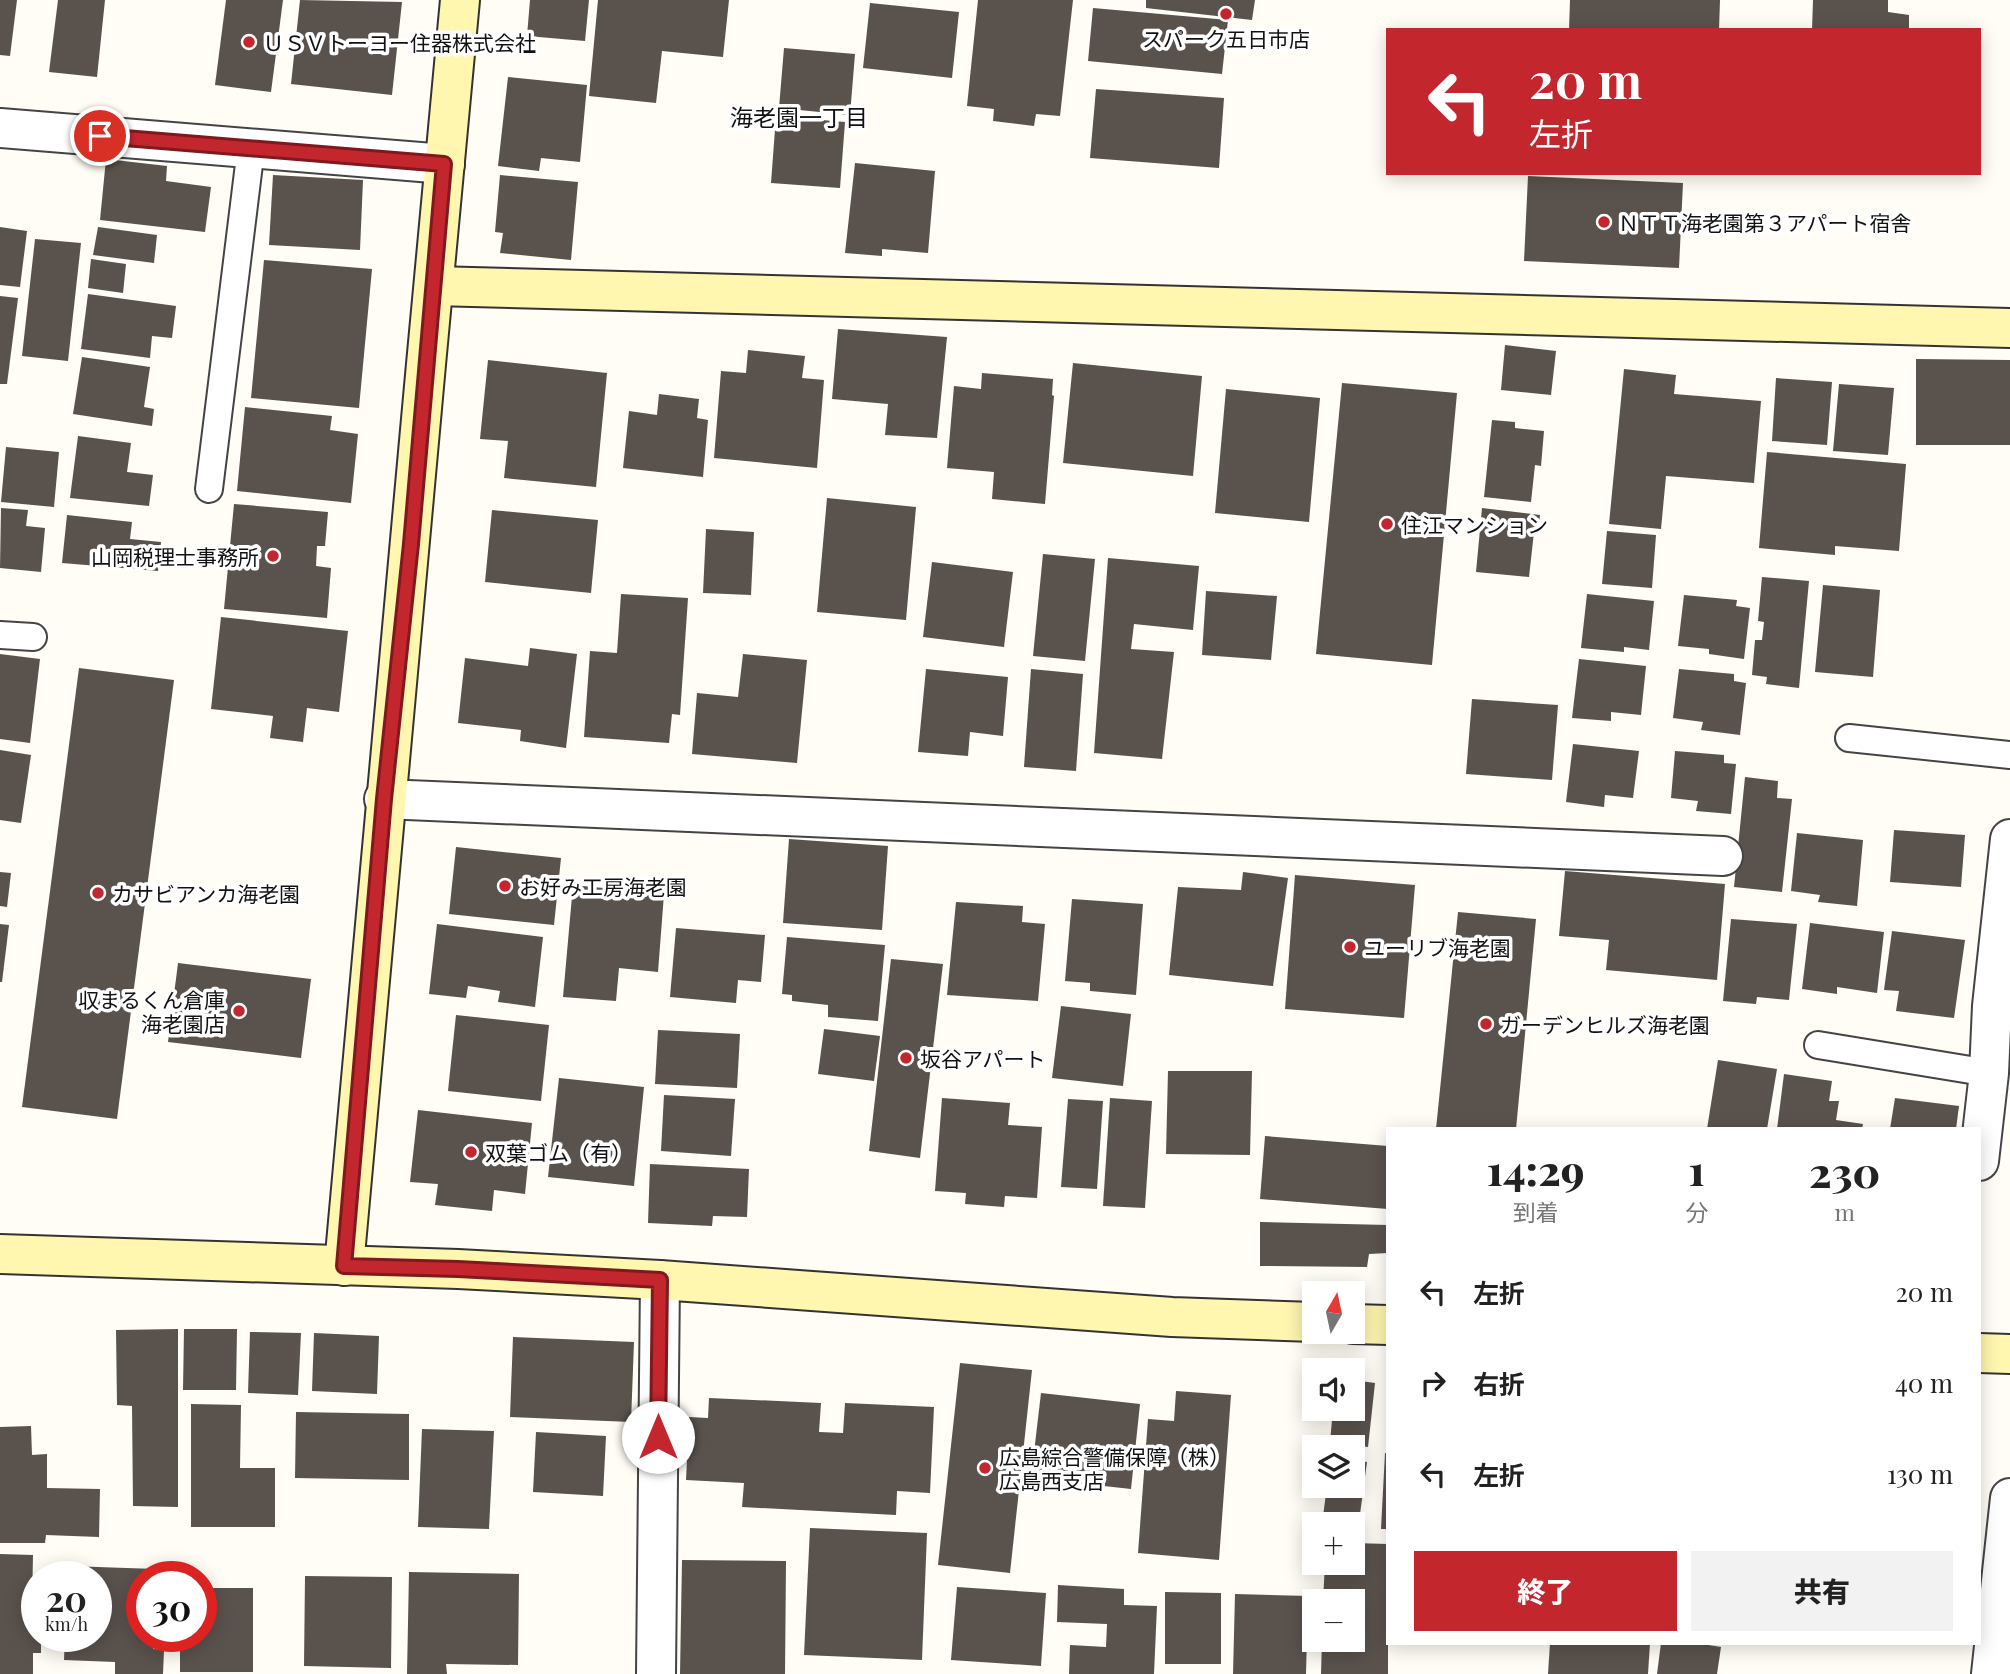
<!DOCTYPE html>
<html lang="ja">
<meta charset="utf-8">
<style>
:root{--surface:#fff;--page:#f2f2f2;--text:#222;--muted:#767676;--accent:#c4262e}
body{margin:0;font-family:"Playfair Display","Noto Sans JP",serif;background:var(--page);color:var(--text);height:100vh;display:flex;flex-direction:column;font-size:26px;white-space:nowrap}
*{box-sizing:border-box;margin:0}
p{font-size:23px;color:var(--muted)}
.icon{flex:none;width:38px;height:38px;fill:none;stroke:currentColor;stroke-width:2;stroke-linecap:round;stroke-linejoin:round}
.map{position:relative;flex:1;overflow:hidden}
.panel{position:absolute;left:1386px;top:1127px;width:595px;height:518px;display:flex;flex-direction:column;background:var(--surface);border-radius:0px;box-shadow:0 4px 18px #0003}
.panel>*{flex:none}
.banner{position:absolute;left:1386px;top:28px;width:595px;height:147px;border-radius:0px;box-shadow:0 4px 18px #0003;background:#c4262e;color:#fff;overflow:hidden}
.needle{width:46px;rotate:9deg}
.fabs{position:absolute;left:1302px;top:1281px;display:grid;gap:14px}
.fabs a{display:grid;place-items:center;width:63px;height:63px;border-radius:0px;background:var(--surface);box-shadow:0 4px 18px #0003;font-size:35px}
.speed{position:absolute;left:21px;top:1561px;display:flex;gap:14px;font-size:35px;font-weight:700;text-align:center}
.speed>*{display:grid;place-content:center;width:91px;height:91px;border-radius:50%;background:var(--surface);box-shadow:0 4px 18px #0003;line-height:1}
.speed small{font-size:18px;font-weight:400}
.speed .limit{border:10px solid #d22;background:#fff;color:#111}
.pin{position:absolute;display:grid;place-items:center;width:60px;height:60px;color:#fff;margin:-30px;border:4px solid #fff;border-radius:50%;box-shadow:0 2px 7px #0007}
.me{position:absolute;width:77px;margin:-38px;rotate:0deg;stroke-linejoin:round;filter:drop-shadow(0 0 5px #0008)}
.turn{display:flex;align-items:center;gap:24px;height:147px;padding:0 28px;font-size:32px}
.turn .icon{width:91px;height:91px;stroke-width:2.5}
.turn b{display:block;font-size:49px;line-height:60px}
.eta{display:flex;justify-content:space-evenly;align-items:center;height:119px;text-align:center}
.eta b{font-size:42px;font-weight:800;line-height:49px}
.button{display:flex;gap:14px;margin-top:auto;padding:14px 28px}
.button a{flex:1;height:80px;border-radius:0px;background:var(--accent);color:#fff;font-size:28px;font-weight:800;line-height:80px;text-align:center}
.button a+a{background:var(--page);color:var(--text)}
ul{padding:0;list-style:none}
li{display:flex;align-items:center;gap:21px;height:91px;padding:0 28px}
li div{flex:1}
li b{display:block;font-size:26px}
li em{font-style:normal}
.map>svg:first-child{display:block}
.building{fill:#5a524d}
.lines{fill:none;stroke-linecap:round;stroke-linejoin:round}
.lane-casing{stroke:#444;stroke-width:30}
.street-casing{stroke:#444;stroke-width:42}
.secondary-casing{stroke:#333;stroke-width:42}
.lane{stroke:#fff;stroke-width:26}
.street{stroke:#fff;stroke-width:38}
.secondary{stroke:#fff6b0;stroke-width:38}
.route-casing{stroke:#7f191e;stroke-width:18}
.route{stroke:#c4262e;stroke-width:12}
.poi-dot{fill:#c4262e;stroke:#fff;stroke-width:2.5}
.labels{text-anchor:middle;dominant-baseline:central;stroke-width:7;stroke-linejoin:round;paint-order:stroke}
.poi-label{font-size:21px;fill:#111;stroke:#fff;text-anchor:start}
.neighbourhood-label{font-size:23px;fill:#111;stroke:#fff}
</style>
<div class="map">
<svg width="2010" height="1674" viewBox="0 0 2010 1674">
<rect width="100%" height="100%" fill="#fffdf5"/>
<g class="building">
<polygon points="0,0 17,0 10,56 0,55"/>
<polygon points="58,0 105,0 97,77 49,72"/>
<polygon points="226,0 283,0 271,92 215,85"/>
<polygon points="300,0 402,2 392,95 291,84"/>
<polygon points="530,0 589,0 585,41 527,36"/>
<polygon points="598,0 729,0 723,57 662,51 656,103 589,96"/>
<polygon points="978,0 1073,0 1060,116 1036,114 1034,126 993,121 994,109 967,106"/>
<polygon points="1146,0 1255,0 1252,20 1146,8"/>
<polygon points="1570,0 1720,0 1719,30 1569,30"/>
<polygon points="1813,0 1888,0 1888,12 1909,15 1909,30 1812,30"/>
<polygon points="870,3 959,12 952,78 863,68"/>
<polygon points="1093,8 1228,20 1222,74 1088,61"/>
<polygon points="784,48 855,54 850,115 779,108"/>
<polygon points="508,77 587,85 580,162 541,158 539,171 498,166"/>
<polygon points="1096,89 1224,98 1219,168 1090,158"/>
<polygon points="776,116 845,122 840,188 771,183"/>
<polygon points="106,159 167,166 166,181 211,187 205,232 100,220"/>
<polygon points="855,163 935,171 928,253 882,249 882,256 845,253"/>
<polygon points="273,175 363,180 360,250 269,245"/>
<polygon points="500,175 578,182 571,260 500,253 503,233 495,232"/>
<polygon points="1528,176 1683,183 1679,268 1524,261"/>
<polygon points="0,227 27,231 20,287 0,285"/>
<polygon points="98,227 157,235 154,263 93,255"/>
<polygon points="35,239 81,243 68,361 22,356"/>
<polygon points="91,259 126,264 123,293 88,288"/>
<polygon points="264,260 372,269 359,408 251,398"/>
<polygon points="88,294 176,306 172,338 152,336 150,358 81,349"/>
<polygon points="0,296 18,298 7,384 0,384"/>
<polygon points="838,329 947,337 937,438 885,435 888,404 832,399"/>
<polygon points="1505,345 1556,351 1551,395 1501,390"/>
<polygon points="748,350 805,356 802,378 824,380 817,468 714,458 721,371 746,373"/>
<polygon points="82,357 150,367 144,407 154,409 152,426 73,414"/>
<polygon points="1916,359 2010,360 2010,445 1916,445"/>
<polygon points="488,360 607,373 596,487 504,478 508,441 480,439"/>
<polygon points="1073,363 1202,376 1193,476 1063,463"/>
<polygon points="1624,369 1676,375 1674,394 1761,401 1754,483 1666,476 1661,529 1609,524"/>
<polygon points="982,373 1053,379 1052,395 1054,396 1045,504 992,499 994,472 947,468 954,386 981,389"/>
<polygon points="1776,378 1832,382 1827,445 1772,441"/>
<polygon points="1342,383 1457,393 1432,665 1316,654"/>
<polygon points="1839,384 1894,388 1888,455 1833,451"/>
<polygon points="1226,389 1320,398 1309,522 1215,513"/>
<polygon points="659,394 699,399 697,418 708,420 703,477 623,468 629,411 657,415"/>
<polygon points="245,407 332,416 330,430 358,434 351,503 237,491"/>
<polygon points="1492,420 1515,422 1515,428 1544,431 1541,466 1535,465 1531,502 1484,497"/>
<polygon points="78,436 131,443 127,472 153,475 149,506 70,498"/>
<polygon points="6,447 59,452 54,507 1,502"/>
<polygon points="1767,452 1906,464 1899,551 1835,546 1835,555 1759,548"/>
<polygon points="827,498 916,507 906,620 817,612"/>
<polygon points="234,504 328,512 325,546 317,546 316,566 331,568 327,618 224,609"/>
<polygon points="1,508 28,510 26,526 45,528 41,572 0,568"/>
<polygon points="1482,508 1540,515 1538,533 1534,532 1529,577 1476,572"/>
<polygon points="492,510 598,520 591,593 485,582"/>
<polygon points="67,515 132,522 130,539 161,542 158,571 62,563"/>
<polygon points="706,529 754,532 751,595 703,593"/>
<polygon points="1607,531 1656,535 1652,588 1602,584"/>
<polygon points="1043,554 1095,559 1085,661 1033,656"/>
<polygon points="1108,558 1199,566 1193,630 1134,624 1131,649 1174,652 1162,759 1094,753"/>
<polygon points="932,562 1013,572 1004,647 923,637"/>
<polygon points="1762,577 1809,581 1799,688 1766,684 1767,677 1752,675 1755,640 1762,640 1764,622 1758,621"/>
<polygon points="1823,585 1880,590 1873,677 1815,672"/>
<polygon points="1206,591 1277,596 1271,660 1202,655"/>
<polygon points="621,594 688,598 680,715 672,714 669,743 584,737 590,651 617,653"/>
<polygon points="1587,594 1654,601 1649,650 1624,647 1624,652 1581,648"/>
<polygon points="1684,595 1737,600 1736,606 1750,608 1744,659 1709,654 1709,649 1678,646"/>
<polygon points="221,617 348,631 339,712 307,708 303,742 270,738 273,716 211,709"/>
<polygon points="530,648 577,654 566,748 520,741 521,730 458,723 465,658 528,666"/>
<polygon points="0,654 40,659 30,743 0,739"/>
<polygon points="743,654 807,660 797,763 692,754 697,693 738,697"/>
<polygon points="1579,659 1646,666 1641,715 1611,712 1611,721 1572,718"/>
<polygon points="79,668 174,680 117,1119 22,1107"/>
<polygon points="926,669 1008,677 1003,736 970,732 968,756 918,752"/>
<polygon points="1031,669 1083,674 1076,771 1024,767"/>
<polygon points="1679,669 1734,674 1734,681 1746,683 1740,735 1701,730 1703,722 1673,718"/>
<polygon points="1472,699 1558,705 1552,780 1466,774"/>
<polygon points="1573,744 1639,751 1633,798 1605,795 1604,807 1566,802"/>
<polygon points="0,750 31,755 21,823 0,820"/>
<polygon points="1675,751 1724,755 1724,763 1736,764 1731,814 1696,811 1698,801 1671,798"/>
<polygon points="1745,777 1778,781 1777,798 1792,799 1782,892 1734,887"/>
<polygon points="1894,830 1965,835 1961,887 1890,882"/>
<polygon points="1797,833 1863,840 1857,906 1818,902 1820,895 1791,891"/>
<polygon points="789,839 888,846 882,930 783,923"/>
<polygon points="456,847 561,858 554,925 449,914"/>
<polygon points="1565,871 1725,884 1717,980 1606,970 1609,940 1559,936"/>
<polygon points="0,872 11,873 7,907 0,906"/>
<polygon points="1243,872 1288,878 1273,986 1169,975 1178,887 1241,890"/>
<polygon points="1295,875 1415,885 1404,1018 1285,1009"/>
<polygon points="573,885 664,894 658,972 619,968 616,1001 563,997"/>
<polygon points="1072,899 1143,904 1136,995 1090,991 1090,983 1065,981"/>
<polygon points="956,902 1023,906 1022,922 1045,924 1038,1001 947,995"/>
<polygon points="1458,912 1536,919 1516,1129 1436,1129"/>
<polygon points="1731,919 1797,924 1789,1000 1757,997 1756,1004 1723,1001"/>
<polygon points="1810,923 1884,932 1877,993 1837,987 1837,994 1802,989"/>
<polygon points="0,924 9,925 2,982 0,982"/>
<polygon points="437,924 543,937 535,1007 498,1002 500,991 468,986 466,998 429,994"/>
<polygon points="676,928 765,935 761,982 738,980 736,1003 670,997"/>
<polygon points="1892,931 1965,940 1954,1018 1896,1011 1899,991 1884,990"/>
<polygon points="787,937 885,945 878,1021 828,1017 828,1005 792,1001 792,995 782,994"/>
<polygon points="891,959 943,964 920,1158 869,1151"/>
<polygon points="178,963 311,979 301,1058 168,1042"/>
<polygon points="1061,1006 1131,1014 1123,1086 1052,1078"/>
<polygon points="456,1015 549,1025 541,1101 448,1091"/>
<polygon points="824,1029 880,1036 874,1081 818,1074"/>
<polygon points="658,1030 740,1034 737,1088 655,1084"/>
<polygon points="1718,1060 1777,1069 1767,1129 1707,1129"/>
<polygon points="1168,1071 1252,1071 1250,1155 1166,1154"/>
<polygon points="1784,1074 1832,1081 1829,1101 1839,1101 1836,1120 1863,1124 1862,1129 1777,1129"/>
<polygon points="559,1078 644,1087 634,1186 548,1177"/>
<polygon points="664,1095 735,1099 731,1156 661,1151"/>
<polygon points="942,1098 1010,1103 1008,1125 1042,1127 1037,1198 1005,1196 1004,1207 965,1204 966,1193 935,1191"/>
<polygon points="1110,1098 1152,1101 1145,1208 1103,1206"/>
<polygon points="1895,1098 1959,1106 1956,1129 1890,1129"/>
<polygon points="1068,1099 1103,1101 1097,1189 1061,1187"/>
<polygon points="418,1110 532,1123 525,1194 494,1190 492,1211 435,1205 438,1184 410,1182"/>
<polygon points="1265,1136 1388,1146 1388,1209 1260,1199"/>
<polygon points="650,1164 749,1169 747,1217 713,1216 712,1226 648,1223"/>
<polygon points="1260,1222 1388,1225 1388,1253 1369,1254 1367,1267 1260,1266"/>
<polygon points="178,1329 178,1507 133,1506 132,1406 117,1405 116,1330"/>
<polygon points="184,1329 237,1329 236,1390 183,1390"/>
<polygon points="250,1332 301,1333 298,1395 248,1393"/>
<polygon points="314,1333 379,1336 377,1394 312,1391"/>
<polygon points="513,1337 634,1342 631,1422 510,1417"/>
<polygon points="960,1363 1032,1370 1010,1573 938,1565"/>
<polygon points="1353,1380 1375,1383 1368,1447 1330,1442 1333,1409 1353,1409"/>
<polygon points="1176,1391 1231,1395 1219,1560 1138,1553 1148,1419 1174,1421"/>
<polygon points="1041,1393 1140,1404 1131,1489 1031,1478"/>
<polygon points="709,1398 821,1403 819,1432 843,1433 845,1403 934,1407 930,1493 897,1491 896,1515 742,1507 744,1483 686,1480 689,1417 708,1418"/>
<polygon points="191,1404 241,1405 240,1468 275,1468 275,1527 191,1527"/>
<polygon points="296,1412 409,1414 409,1480 295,1478"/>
<polygon points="31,1426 32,1455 47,1454 47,1488 100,1489 99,1537 46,1535 45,1543 0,1543 0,1427"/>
<polygon points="422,1429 494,1431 489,1529 418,1527"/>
<polygon points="536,1432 606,1436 603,1496 533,1492"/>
<polygon points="1385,1453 1388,1453 1388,1529 1381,1529"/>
<polygon points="1353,1460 1367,1462 1358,1529 1353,1528 1353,1524 1322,1524 1327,1486 1353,1486"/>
<polygon points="810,1528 927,1533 922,1660 804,1655"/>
<polygon points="1353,1543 1388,1544 1388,1674 1321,1674 1322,1640 1353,1640 1353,1601 1323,1601 1325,1563 1353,1563"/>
<polygon points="0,1554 33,1555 32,1605 37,1605 37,1636 41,1636 41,1653 33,1653 33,1674 0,1674"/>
<polygon points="682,1560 786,1561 785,1674 680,1674"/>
<polygon points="68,1566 156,1569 156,1577 142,1577 142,1636 154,1636 153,1649 164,1650 163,1674 115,1674 115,1662 64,1660 65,1636 96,1636 96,1577 67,1577"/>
<polygon points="409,1572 519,1574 518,1665 446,1664 447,1674 407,1674"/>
<polygon points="305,1576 392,1577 391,1668 304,1666"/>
<polygon points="1058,1585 1124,1589 1124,1605 1157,1606 1154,1674 1069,1674 1070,1645 1106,1647 1107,1624 1057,1622"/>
<polygon points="957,1587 1046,1593 1041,1666 951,1660"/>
<polygon points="201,1588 253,1588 253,1672 180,1672 180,1636 201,1636"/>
<polygon points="1165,1592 1221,1593 1221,1664 1165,1664"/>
<polygon points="1235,1594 1308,1596 1306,1674 1233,1674"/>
<polygon points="1550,1643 1650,1643 1648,1674 1548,1674"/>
<polygon points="1661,1643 1696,1643 1721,1647 1717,1674 1657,1674"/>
</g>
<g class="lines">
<defs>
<g id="lane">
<polyline points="209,489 251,148"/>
<polyline points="0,635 33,637"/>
<polyline points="1849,738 2010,755"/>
<polyline points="1818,1045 1989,1073"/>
</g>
<g id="street">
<polyline points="0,128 445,164"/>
<polyline points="384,799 1723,856"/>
<polyline points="1979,1161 1989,1073 1992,1006 2010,839"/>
<polyline points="656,1674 660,1280"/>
<polyline points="1991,1674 2010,1498"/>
</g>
<g id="secondary">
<polyline points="434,286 2010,328"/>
<polyline points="0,1254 458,1269 660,1280 1172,1317 1314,1322"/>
<path d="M344,1266C380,844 421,422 460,0"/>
<polyline points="1353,1324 1388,1325"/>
<polyline points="1979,1353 2010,1354"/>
</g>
</defs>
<use href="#lane" class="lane-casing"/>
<use href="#street" class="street-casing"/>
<use href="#secondary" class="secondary-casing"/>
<use href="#lane" class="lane"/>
<use href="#street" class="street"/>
<use href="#secondary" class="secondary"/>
</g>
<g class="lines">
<defs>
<polyline id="route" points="100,136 444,164 411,544 384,799 344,1266 458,1269 660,1280 658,1437"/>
</defs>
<use href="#route" class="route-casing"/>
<use href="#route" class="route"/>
</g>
<g class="poi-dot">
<circle cx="1226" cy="14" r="7"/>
<circle cx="249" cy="42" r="7"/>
<circle cx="1604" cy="222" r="7"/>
<circle cx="1387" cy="524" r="7"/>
<circle cx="273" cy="556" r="7"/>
<circle cx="505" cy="886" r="7"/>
<circle cx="98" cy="893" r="7"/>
<circle cx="1350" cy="947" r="7"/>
<circle cx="239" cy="1011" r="7"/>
<circle cx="1486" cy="1024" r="7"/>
<circle cx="906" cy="1058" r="7"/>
<circle cx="471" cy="1152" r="7"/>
<circle cx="985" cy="1468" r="7"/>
</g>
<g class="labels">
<g class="poi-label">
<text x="1226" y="38" text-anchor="middle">スパーク五日市店</text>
<text x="263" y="42">ＵＳＶトーヨー住器株式会社</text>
<text x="1618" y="222">ＮＴＴ海老園第３アパート宿舎</text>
<text x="1401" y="524">住江マンション</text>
<text x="259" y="556" text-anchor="end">山岡税理士事務所</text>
<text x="519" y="886">お好み工房海老園</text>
<text x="112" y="893">カサビアンカ海老園</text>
<text x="1364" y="947">ユーリブ海老園</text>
<text x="225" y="999" text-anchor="end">収まるくん倉庫<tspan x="225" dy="24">海老園店</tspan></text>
<text x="1500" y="1024">ガーデンヒルズ海老園</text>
<text x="920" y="1058">坂谷アパート</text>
<text x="485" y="1152">双葉ゴム（有）</text>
<text x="999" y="1456">広島綜合警備保障（株）<tspan x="999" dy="24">広島西支店</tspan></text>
</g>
<g class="neighbourhood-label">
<text x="799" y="116">海老園一丁目</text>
</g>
</g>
</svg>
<div class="fabs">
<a><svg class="needle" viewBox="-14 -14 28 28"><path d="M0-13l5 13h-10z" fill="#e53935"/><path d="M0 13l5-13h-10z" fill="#767676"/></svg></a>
<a><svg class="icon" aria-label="sound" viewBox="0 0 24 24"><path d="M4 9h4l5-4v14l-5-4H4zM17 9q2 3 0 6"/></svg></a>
<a><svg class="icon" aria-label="layers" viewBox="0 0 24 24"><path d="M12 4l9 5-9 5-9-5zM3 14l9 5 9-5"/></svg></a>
<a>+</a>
<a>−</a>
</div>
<div class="speed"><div>20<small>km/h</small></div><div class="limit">30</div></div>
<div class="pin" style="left:100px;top:136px;background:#d93025"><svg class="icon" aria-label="arrive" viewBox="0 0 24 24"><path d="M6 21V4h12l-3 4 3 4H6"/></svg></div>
<svg class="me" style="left:658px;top:1437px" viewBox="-20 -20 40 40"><circle r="19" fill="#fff"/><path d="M0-13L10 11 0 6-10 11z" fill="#c4262e"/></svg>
<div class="banner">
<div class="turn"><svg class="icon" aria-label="left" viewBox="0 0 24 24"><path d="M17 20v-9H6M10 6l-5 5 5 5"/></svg><div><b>20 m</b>左折</div></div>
</div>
<section class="panel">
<div class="eta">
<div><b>14:29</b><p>到着</p></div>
<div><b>1</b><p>分</p></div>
<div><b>230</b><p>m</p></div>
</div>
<ul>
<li><svg class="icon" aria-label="left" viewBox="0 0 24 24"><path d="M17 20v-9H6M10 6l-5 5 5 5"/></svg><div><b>左折</b></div><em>20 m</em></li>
<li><svg class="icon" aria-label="right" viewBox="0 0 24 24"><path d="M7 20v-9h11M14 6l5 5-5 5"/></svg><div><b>右折</b></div><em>40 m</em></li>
<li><svg class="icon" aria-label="left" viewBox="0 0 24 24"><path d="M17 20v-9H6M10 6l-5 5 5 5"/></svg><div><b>左折</b></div><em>130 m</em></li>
</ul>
<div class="button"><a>終了</a><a>共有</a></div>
</section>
</div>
